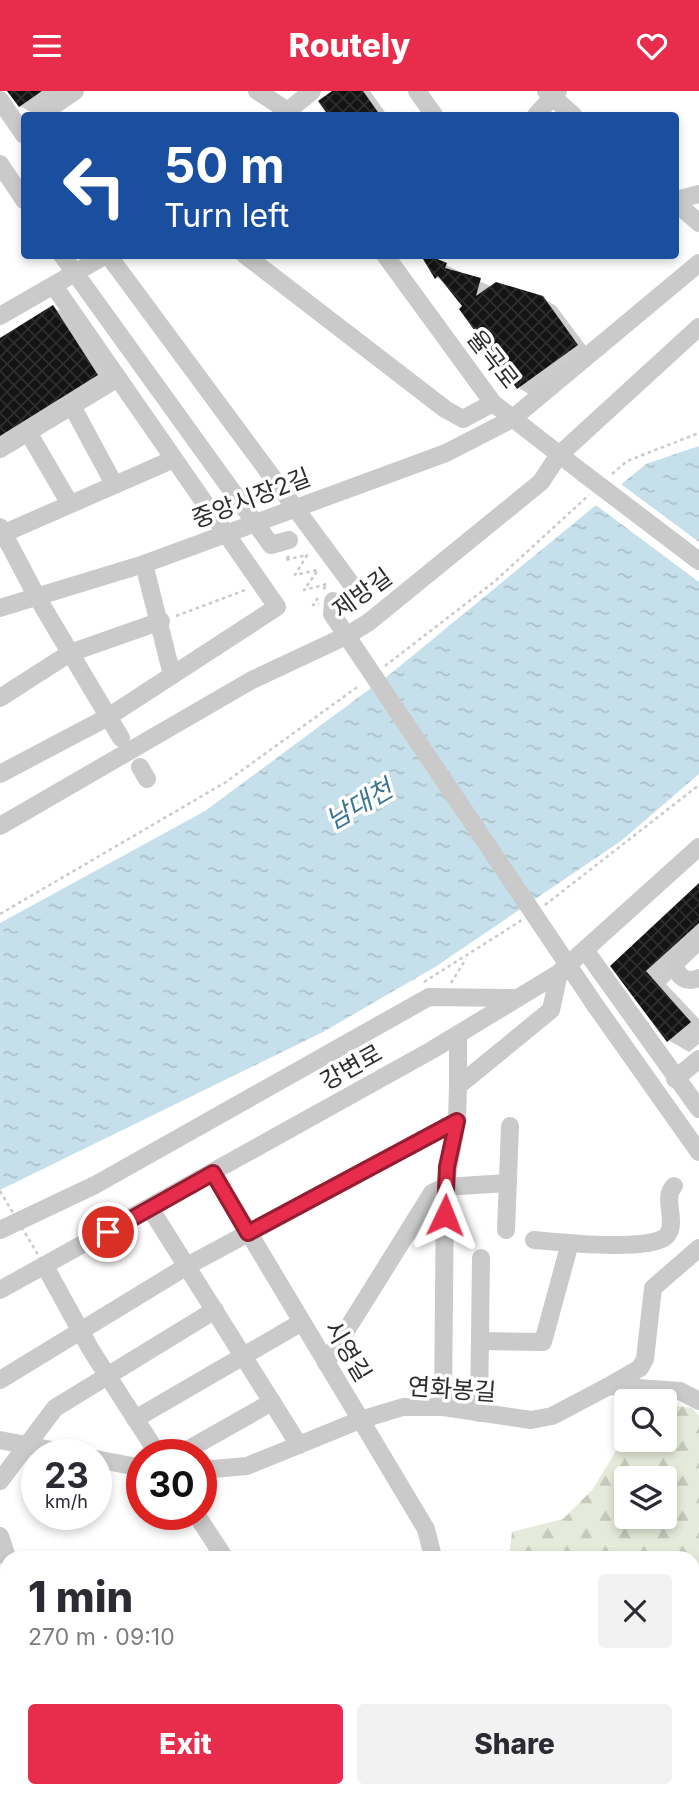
<!DOCTYPE html>
<meta charset="utf-8">
<style>
:root{--surface:#fff;--page:#f2f2f3;--text:#2b2b33;--muted:#7c7c81;--accent:#e72d4b}
body{margin:0;font-family:Inter,"Noto Sans KR",sans-serif;background:var(--page);color:var(--text);height:100vh;display:flex;flex-direction:column;font-size:26px;white-space:nowrap}
*{box-sizing:border-box;margin:0}
p{font-size:23px;color:var(--muted)}
.icon{flex:none;width:38px;height:38px;fill:none;stroke:currentColor;stroke-width:2;stroke-linecap:round;stroke-linejoin:round}
.map{position:relative;flex:1;overflow:hidden}
.side{position:absolute;left:0px;top:1460px;width:700px;height:247px;display:flex;flex-direction:column;background:var(--surface);border-radius:21px 21px 0 0;box-shadow:0 4px 10px #0003}
.side>*{flex:none}
.banner{position:absolute;left:21px;top:21px;width:658px;height:147px;border-radius:7px;box-shadow:0 4px 10px #0003;background:#1a4fa0;color:#fff;overflow:hidden}
.buttons{position:absolute;left:614px;top:1298px;display:grid;gap:14px}
.buttons a{display:grid;place-items:center;width:63px;height:63px;border-radius:7px;background:var(--surface);box-shadow:0 4px 10px #0003;font-size:35px}
.speed{position:absolute;left:21px;top:1348px;display:flex;gap:14px;font-size:35px;font-weight:700;text-align:center}
.speed>*{display:grid;place-content:center;width:91px;height:91px;border-radius:50%;background:var(--surface);box-shadow:0 4px 10px #0003;line-height:1}
.speed small{font-size:18px;font-weight:400}
.speed .limit{border:10px solid #d22;background:#fff;color:#111}
.pin{position:absolute;display:grid;place-items:center;width:60px;height:60px;color:#fff;margin:-30px;border:4px solid #fff;border-radius:50%;box-shadow:0 2px 7px #0007}
.me{position:absolute;width:77px;margin:-38px;rotate:2deg;stroke-linejoin:round;filter:drop-shadow(0 0 5px #0008)}
.turn{display:flex;align-items:center;gap:24px;height:147px;padding:0 28px;font-size:32px}
.turn .icon{width:91px;height:91px;stroke-width:2.5}
.turn b{display:block;font-size:49px;line-height:60px}
.round{display:grid;place-items:center;flex:none;width:74px;height:74px;border-radius:7px;background:var(--page)}
.head{display:flex;align-items:center;justify-content:space-between;height:119px;padding:0 28px}
h1{font-size:42px;font-weight:800;line-height:52px}
.button{display:flex;gap:14px;margin-top:auto;padding:14px 28px}
.button a{flex:1;height:80px;border-radius:7px;background:var(--accent);color:#fff;font-size:28px;font-weight:800;line-height:80px;text-align:center}
.button a+a{background:var(--page);color:var(--text)}
header{display:flex;justify-content:space-between;align-items:center;height:91px;padding:0 28px;background:var(--accent);color:#fff;font-size:32px;font-weight:800}
.map>svg:first-child{display:block}
.forest{fill:url(#forest-firs);fill-rule:evenodd}
.water{fill:url(#water-ripples)}
.pier{fill:#fff}
.shadow{fill:#0003}
.building{fill:url(#building-cross-hatch)}
.lines{fill:none;stroke-linecap:round;stroke-linejoin:round}
.path{stroke:#cacaca;stroke-width:2.5;stroke-dasharray:3.5 3.5;stroke-linecap:butt}
.minor{stroke:#cacaca;stroke-width:18}
.path-bridge{stroke:#cacaca;stroke-width:2.5;stroke-dasharray:3.5 3.5;stroke-linecap:butt}
.minor-bridge{stroke:#cacaca;stroke-width:18}
.route-casing{stroke:#961d31;stroke-width:18}
.route{stroke:#e72d4b;stroke-width:12}
.labels{text-anchor:middle;dominant-baseline:central;stroke-width:7;stroke-linejoin:round;paint-order:stroke}
.street-label{font-size:24px;fill:#2d2d2d;stroke:#fff}
.water-label{font-size:26px;font-style:italic;fill:#3b7690;stroke:#fff}
</style>
<header><svg class="icon" aria-label="menu" viewBox="0 0 24 24"><path d="M4 6h16M4 12h16M4 18h16"/></svg>Routely<svg class="icon" aria-label="heart" viewBox="0 0 24 24"><path d="M12 20l-8-8c-3-5 5-10 8-4 3-6 11-1 8 4z"/></svg></header>
<div class="map">
<svg width="699" height="1706" viewBox="0 0 699 1706">
<defs>
<pattern id="forest-firs" width="22" height="20" patternUnits="userSpaceOnUse" patternTransform="scale(1.75)"><rect width="22" height="20" fill="#e5ebda"/><path d="M5 1l3.5 6h-7zM16 11l3.5 6h-7z" fill="#c5cabb"/></pattern>
<pattern id="water-ripples" width="26" height="14" patternUnits="userSpaceOnUse" patternTransform="scale(1.75)"><rect width="26" height="14" fill="#c6e0eb"/><path d="M2 4q2-2 4 0t4 0M15 11q2-2 4 0t4 0" fill="none" stroke="#aac0ca"/></pattern>
<pattern id="building-cross-hatch" width="8" height="8" patternUnits="userSpaceOnUse" patternTransform="scale(1.75)"><rect width="8" height="8" fill="#141414"/><path d="M0 0l8 8M0 8l8-8" fill="none" stroke="#2e2e2e"/></pattern>
</defs>
<rect width="100%" height="100%" fill="#fff"/>
<g class="forest">
<path d="M665,1313L692,1317L699,1325V1598L693,1600V1466H509L512,1441L563,1428L592,1399L626,1344V1349H665ZM626,1388H665V1426H626Z"/>
<polygon points="521,1699 612,1699 610,1706 523,1706"/>
</g>
<polygon class="water" points="699,355 699,683 621,750 435,876 323,941 0,1099 0,832 205,720 394,580 646,373"/>
<polygon class="pier" points="618,391 699,451 699,491 593,412"/>
<g class="shadow">
<polygon points="9,0 67,0 34,23 20,15"/>
<polygon points="335,0 370,0 387,24 330,24 320,10"/>
<polygon points="446,174 492,196 542,207 556,215 591,262 532,305 519,297 461,218 465,215 446,192 436,186"/>
<polygon points="53,216 67,224 111,293 0,361 0,249"/>
<polygon points="699,795 699,862 666,893 699,928 699,953 689,961 668,949 613,875"/>
<polygon points="693,1655 699,1680 699,1686 693,1687"/>
<polygon points="429,1699 432,1706 387,1706 384,1700"/>
<polygon points="462,1699 487,1699 490,1706 465,1706"/>
</g>
<g class="building">
<polygon points="7,0 42,0 19,16"/>
<polygon points="332,0 363,0 380,24 328,24 318,10"/>
<polygon points="430,165 447,172 445,177 481,187 476,205 496,191 543,205 578,254 517,298 459,218 462,215 438,185 435,188 423,168"/>
<polygon points="53,214 98,284 0,345 0,247"/>
<polygon points="699,792 699,832 646,880 691,931 667,951 610,875"/>
</g>
<g class="lines">
<g class="path">
<polyline points="612,383 627,370 699,342"/>
<polyline points="289,465 285,469 307,464 295,484 318,479 304,499 327,493 323,499"/>
<polyline points="318,507 313,514 319,513"/>
<polyline points="176,525 248,498"/>
<polyline points="385,575 494,491 589,404"/>
<polyline points="545,814 699,694"/>
<polyline points="0,823 226,691 360,594"/>
<polyline points="424,891 522,829"/>
<polyline points="451,892 466,868"/>
</g>
<g class="minor">
<polyline points="257,0 288,20"/>
<polyline points="417,0 434,24"/>
<polyline points="546,0 573,24"/>
<polyline points="0,9 24,44"/>
<polyline points="40,24 75,0"/>
<polyline points="283,24 312,0"/>
<polyline points="536,24 558,0"/>
<polyline points="0,73 24,109"/>
<polyline points="676,109 699,103"/>
<polyline points="676,112 699,132"/>
<polyline points="62,164 271,454 289,449"/>
<polyline points="108,164 361,506"/>
<polyline points="245,164 445,318 463,328 493,312"/>
<polyline points="385,164 493,312 583,382"/>
<polyline points="0,225 106,164"/>
<polyline points="72,315 114,393"/>
<polyline points="28,341 70,413"/>
<polyline points="0,358 118,287"/>
<polyline points="0,436 37,506 121,647"/>
<polyline points="0,444 174,368"/>
<polyline points="144,473 172,584"/>
<polyline points="0,517 144,473 446,362 512,328 699,172"/>
<polyline points="0,607 70,562 161,530"/>
<polyline points="140,676 147,688"/>
<polyline points="0,683 108,626 277,516 54,195"/>
<polyline points="0,735 252,589 348,544 369,531 541,391 558,365 699,236"/>
<path d="M699,849L677,868L675,874C678,887 687,892 699,887"/>
<polyline points="585,859 699,1018"/>
<polyline points="595,914 699,1061"/>
<polyline points="458,943 458,995"/>
<polyline points="675,988 699,968"/>
<polyline points="213,1082 426,1438 433,1466"/>
<polyline points="150,1117 299,1354"/>
<polyline points="0,1139 95,1094 429,906 515,907"/>
<polyline points="506,1139 510,1035"/>
<path d="M534,1149C557,1151 657,1162 668,1143C677,1129 662,1107 674,1095"/>
<polyline points="46,1177 91,1259 158,1363"/>
<polyline points="0,1199 432,959 559,882 699,756"/>
<polyline points="480,1250 543,1251 570,1152"/>
<polyline points="326,1272 432,1102 445,1096 507,1092"/>
<polyline points="0,1289 187,1175 457,1030"/>
<polyline points="609,1295 640,1277 645,1268 653,1197 699,1157"/>
<polyline points="443,1316 445,1096 457,1030 458,995 551,919 559,882"/>
<polyline points="479,1322 481,1167"/>
<polyline points="135,1328 302,1231"/>
<polyline points="0,1349 72,1363"/>
<polyline points="180,1363 272,1311"/>
<polyline points="96,1368 142,1377"/>
<polyline points="201,1379 247,1375 360,1329 403,1316 443,1316 531,1329 552,1325 609,1295 680,1300 699,1310"/>
<polyline points="0,1390 55,1317 215,1219"/>
<polyline points="196,1423 224,1466"/>
<polyline points="0,1445 7,1466"/>
<polyline points="176,1699 186,1706"/>
<polyline points="306,1699 309,1706"/>
<polyline points="348,1699 351,1706 364,1699"/>
<polyline points="505,1699 508,1706"/>
<polyline points="101,1706 110,1699"/>
</g>
<polyline class="path-bridge" points="0,1100 46,1177"/>
<g class="minor-bridge">
<polyline points="583,382 699,470"/>
<polyline points="333,510 332,523 595,914"/>
</g>
</g>
<g class="lines">
<defs>
<polyline id="route" points="108,1141 213,1082 248,1142 457,1030 447,1076 445,1124"/>
</defs>
<use href="#route" class="route-casing"/>
<use href="#route" class="route"/>
</g>
<g class="labels">
<g class="street-label">
<text transform="translate(493 268) rotate(52)">율곡로</text>
<text transform="translate(251 407) rotate(-21)">중앙시장2길</text>
<text transform="translate(362 502) rotate(-36)">제방길</text>
<text transform="translate(351 976) rotate(-29)">강변로</text>
<text transform="translate(348 1260) rotate(59)">시영길</text>
<text transform="translate(452 1298) rotate(4)">연화봉길</text>
</g>
<g class="water-label">
<text transform="translate(359 713) rotate(-30)">남대천</text>
</g>
</g>
</svg>
<div class="buttons">
<a><svg class="icon" aria-label="search" viewBox="0 0 24 24"><circle cx="10" cy="10" r="6"/><path d="M15 15l6 6"/></svg></a>
<a><svg class="icon" aria-label="layers" viewBox="0 0 24 24"><path d="M12 4l9 5-9 5-9-5zM3 14l9 5 9-5"/></svg></a>
</div>
<div class="speed"><div>23<small>km/h</small></div><div class="limit">30</div></div>
<div class="pin" style="left:108px;top:1141px;background:#d93025"><svg class="icon" aria-label="arrive" viewBox="0 0 24 24"><path d="M6 21V4h12l-3 4 3 4H6"/></svg></div>
<svg class="me" style="left:445px;top:1124px" viewBox="-20 -20 40 40"><path d="M0-17L14 15 0 8-14 15z" fill="#e72d4b" stroke="#fff" stroke-width="4"/></svg>
<div class="banner">
<div class="turn"><svg class="icon" aria-label="left" viewBox="0 0 24 24"><path d="M17 20v-9H6M10 6l-5 5 5 5"/></svg><div><b>50 m</b>Turn left</div></div>
</div>
<section class="side">
<div class="head"><div><h1>1 min</h1><p>270 m · 09:10</p></div><a class="round"><svg class="icon" aria-label="close" viewBox="0 0 24 24"><path d="M6 6l12 12M18 6L6 18"/></svg></a></div>
<div class="button"><a>Exit</a><a>Share</a></div>
</section>
</div>
